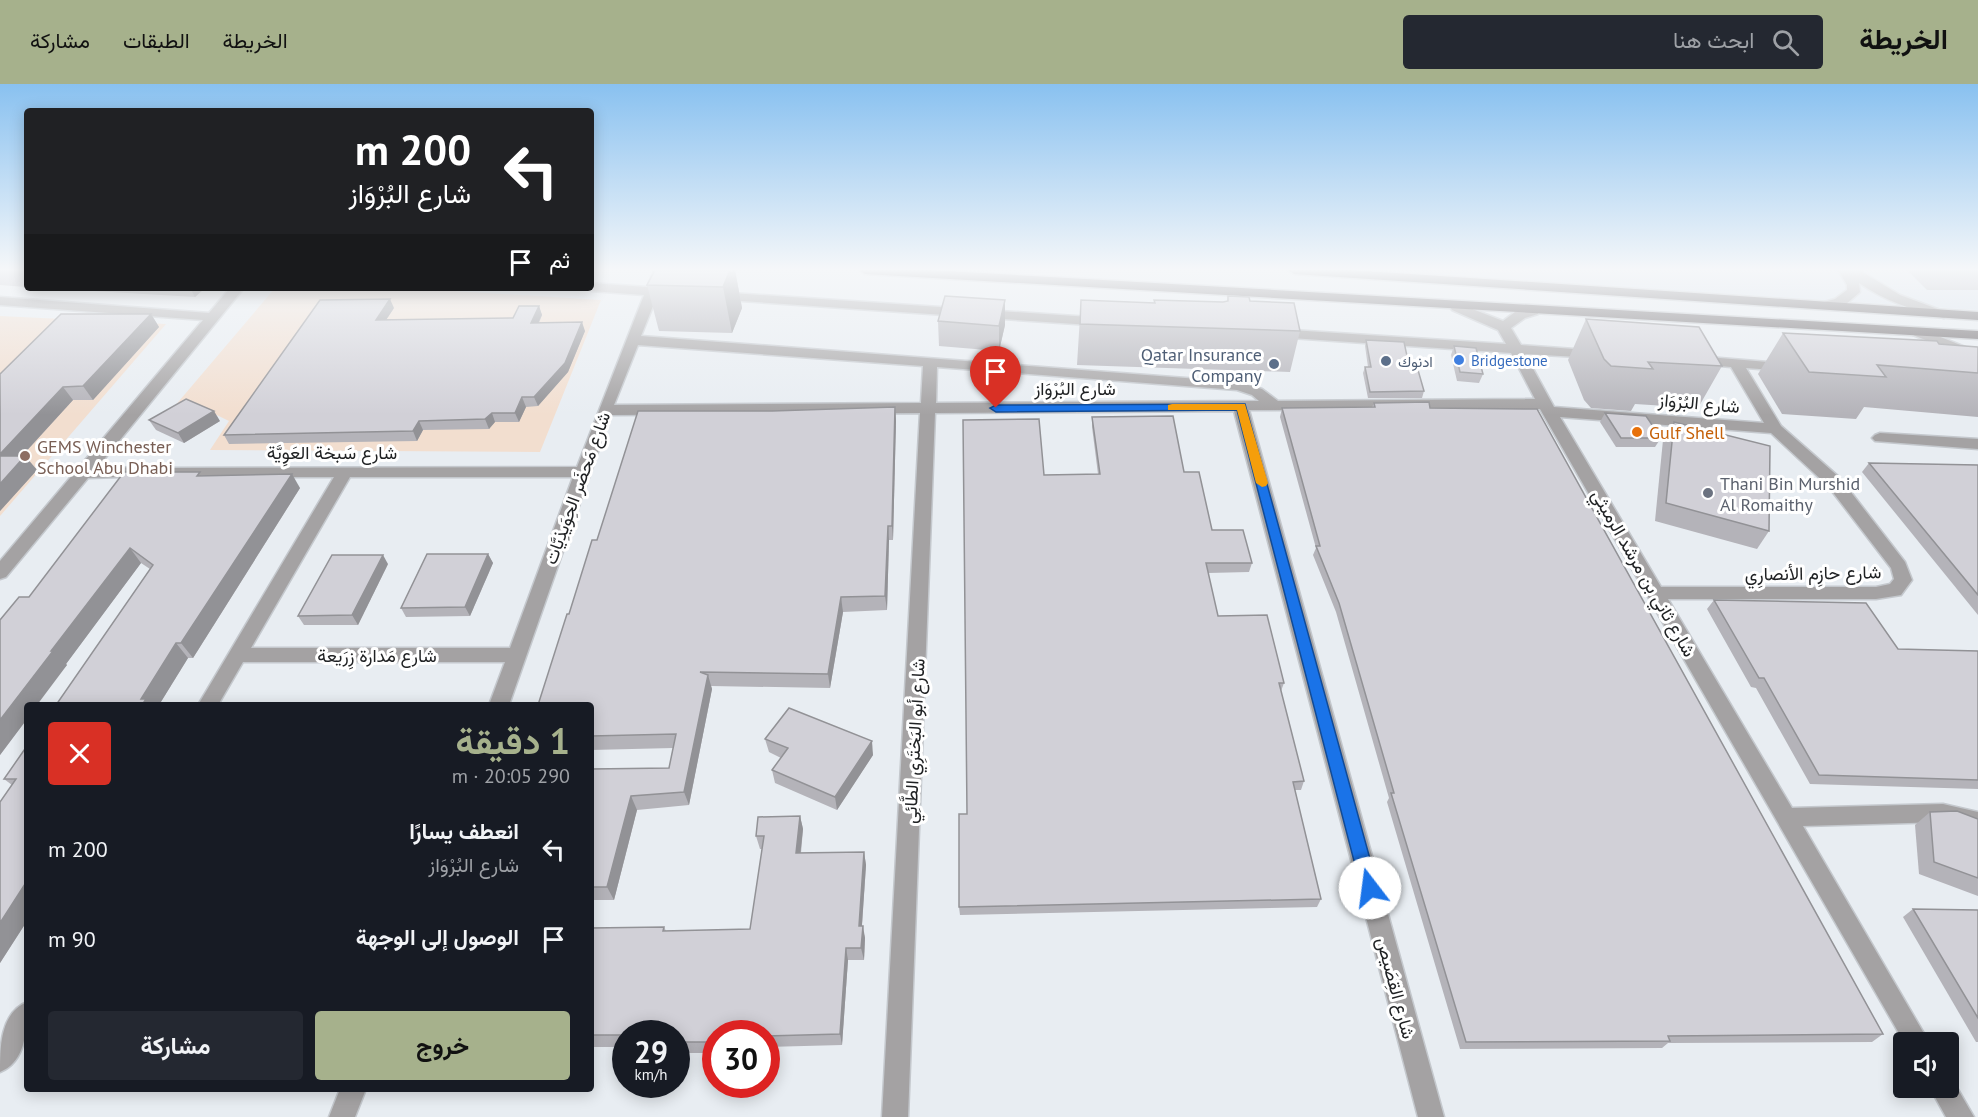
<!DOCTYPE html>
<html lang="ar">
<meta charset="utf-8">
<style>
:root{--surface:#171b24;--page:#242831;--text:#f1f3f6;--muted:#9ea1a6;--accent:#a6b18c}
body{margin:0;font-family:"PT Sans",Vazirmatn,sans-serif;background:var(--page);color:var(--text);direction:rtl;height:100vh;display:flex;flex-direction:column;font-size:22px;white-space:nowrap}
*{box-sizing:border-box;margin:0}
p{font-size:20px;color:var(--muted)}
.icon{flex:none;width:33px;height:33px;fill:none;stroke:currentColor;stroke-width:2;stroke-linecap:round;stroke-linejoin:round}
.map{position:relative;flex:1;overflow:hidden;direction:ltr}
.side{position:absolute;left:24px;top:618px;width:570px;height:390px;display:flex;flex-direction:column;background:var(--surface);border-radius:6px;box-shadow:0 3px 15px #0003;direction:rtl}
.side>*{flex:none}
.top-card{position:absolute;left:24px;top:24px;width:570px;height:183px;border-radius:6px;box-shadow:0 3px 15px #0003;direction:rtl;background:#202124;color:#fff;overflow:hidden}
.fabs{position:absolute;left:1893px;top:948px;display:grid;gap:12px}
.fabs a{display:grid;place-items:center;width:66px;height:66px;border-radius:6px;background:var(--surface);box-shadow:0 3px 15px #0003;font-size:30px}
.speed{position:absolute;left:612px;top:936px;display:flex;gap:12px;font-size:30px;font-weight:700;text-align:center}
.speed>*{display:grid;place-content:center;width:78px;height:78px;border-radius:50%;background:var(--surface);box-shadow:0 3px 15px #0003;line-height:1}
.speed small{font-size:15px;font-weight:400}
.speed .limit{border:9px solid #d22;background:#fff;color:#111}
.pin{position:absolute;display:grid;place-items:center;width:51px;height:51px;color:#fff;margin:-62px -26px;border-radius:50% 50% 50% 0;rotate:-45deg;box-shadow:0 0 6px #0007}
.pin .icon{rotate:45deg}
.me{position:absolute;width:66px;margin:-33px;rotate:345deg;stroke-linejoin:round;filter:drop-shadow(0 0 4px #0008)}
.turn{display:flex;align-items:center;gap:21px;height:126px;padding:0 24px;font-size:27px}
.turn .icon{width:78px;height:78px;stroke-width:2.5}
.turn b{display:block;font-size:42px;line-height:51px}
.then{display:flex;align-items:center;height:57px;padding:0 24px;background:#0003;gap:12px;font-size:22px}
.round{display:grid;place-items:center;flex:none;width:63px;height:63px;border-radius:6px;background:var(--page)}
.headline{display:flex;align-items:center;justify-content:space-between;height:102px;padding:0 24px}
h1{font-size:36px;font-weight:700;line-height:45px;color:var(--accent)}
.button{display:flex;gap:12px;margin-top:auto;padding:12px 24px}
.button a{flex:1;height:69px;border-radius:6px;background:var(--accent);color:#111;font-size:24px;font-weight:700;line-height:69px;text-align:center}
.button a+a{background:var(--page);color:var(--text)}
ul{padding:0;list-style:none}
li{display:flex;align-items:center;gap:18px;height:90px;padding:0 24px}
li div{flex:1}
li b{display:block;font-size:22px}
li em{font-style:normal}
header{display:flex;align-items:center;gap:36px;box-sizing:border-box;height:84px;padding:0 30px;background:var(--accent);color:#111}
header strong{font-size:28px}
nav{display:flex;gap:33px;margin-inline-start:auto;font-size:21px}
.search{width:420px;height:54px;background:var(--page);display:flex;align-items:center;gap:15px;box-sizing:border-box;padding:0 21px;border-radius:6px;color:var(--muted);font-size:22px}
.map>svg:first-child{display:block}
.built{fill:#d9e2ed}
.education{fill:#f2decf}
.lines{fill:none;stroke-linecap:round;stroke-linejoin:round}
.minor-casing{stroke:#c4c8cd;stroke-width:3}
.major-casing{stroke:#c4c8cd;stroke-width:3}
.minor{fill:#a4a2a3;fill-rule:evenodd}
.major{fill:#696467;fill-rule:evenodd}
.wall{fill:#b4b3b9}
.shaded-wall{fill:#929296}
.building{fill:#d1d0d7;stroke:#929296;stroke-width:1.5}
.route{fill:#1a73e8;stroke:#114b97;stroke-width:1.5}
.slow{fill:#f59e0b}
.shop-dot{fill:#3f7fe0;stroke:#fff;stroke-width:2}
.service-dot{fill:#5c6f8a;stroke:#fff;stroke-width:2}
.food-dot{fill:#e8710a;stroke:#fff;stroke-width:2}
.education-dot{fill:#8d6e63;stroke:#fff;stroke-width:2}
.worship-dot{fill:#6b7280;stroke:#fff;stroke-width:2}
.labels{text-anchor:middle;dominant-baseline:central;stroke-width:6;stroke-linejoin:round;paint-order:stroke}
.far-shop-label{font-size:15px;fill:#366cbe;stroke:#fff;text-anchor:start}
.far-service-label{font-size:15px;fill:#4e5e75;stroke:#fff;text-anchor:start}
.service-label{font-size:18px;fill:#4e5e75;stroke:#fff;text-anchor:end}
.street-label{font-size:18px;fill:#202224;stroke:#fff}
.food-label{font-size:18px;fill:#c56008;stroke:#fff;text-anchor:start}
.education-label{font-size:18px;fill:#785e54;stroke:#fff;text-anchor:start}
.worship-label{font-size:18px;fill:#5b616d;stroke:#fff;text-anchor:start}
</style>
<header>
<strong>الخريطة</strong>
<div class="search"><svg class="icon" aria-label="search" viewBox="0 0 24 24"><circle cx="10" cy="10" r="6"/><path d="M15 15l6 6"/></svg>ابحث هنا</div>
<nav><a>الخريطة</a><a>الطبقات</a><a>مشاركة</a></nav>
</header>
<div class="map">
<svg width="1978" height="1033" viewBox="0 0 1978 1033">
<rect width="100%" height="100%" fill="#e8edf2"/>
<polygon class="built" points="1364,186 1978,186 1978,226 1793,214"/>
<g class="education">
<polygon points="275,204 405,204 601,216 540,368 210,366 229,337 198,322 174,323"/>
<polygon points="0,232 166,240 0,432"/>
</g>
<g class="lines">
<defs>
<g id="minor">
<path d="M654,186H666L660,204L676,206L678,209L671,213L657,212L641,252L1238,298L1262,305L1278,317L1535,315L1511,269L1276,253L1269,249L1276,245L1506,260L1498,246L1452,226L1450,223L1457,219L1503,237L1515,228L1538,224V230L1525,234L1511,244L1521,261L1601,267V273L1596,274L1525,270L1554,323L1764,339L1731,283L1696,280L1689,276L1696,272L1793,280L1795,283L1793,286L1788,287L1746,284L1781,342L1840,394L1905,478L1912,496L1901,511L1876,515H1668L1792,724L1943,720L1978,728V746L1943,738L1803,742L1929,958H1904L1540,325L1249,326L1444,1033H1418L1234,327L935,329L908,1033H882L920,329L611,331L509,621H489L505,578H243L218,621H198L334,393H177L171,392L169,388L171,384L577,383L644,211L591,207L585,204H591V199L647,203ZM638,261L923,282L921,319L614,321ZM937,283L1237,306L1252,311L1259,317L936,319ZM1560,333L1771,349L1828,402L1891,484L1894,495L1890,500L1876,503H1661ZM350,393H573L510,564H251Z"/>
<path d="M1838,186H1859L1900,211L1951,230L1944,234C1913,226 1885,217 1859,199L1860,208L1845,221L1824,224V218L1835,215L1847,206V201Z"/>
<polygon points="230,204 244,204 97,384 146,383 152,384 154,388 152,392 88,394 6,493 0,495 0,477 203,236 0,221 0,213 209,229"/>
<polygon points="717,208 1105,234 1112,238 1105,242 712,215 710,212"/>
<polygon points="1918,244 1978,268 1978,277 1913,251 1911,248"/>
<polygon points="1880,349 1978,355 1978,365 1875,357 1872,354 1875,351"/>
<path d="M27,918C27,943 27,977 0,988C0,964 0,929 27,918Z"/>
<polygon points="1948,994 1952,995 1974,1033 1946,1033 1930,1004 1948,1004"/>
<polygon points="340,1005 366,1005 355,1033 329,1033"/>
</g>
<g id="major">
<polygon points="859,186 931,186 1978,247 1978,255 865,190"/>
<polygon points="1288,186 1351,186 1978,228 1978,236 1294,190"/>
</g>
</defs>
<use href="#minor" class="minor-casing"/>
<use href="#major" class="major-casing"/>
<use href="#minor" class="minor"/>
<use href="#major" class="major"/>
</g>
<g class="wall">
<polygon points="0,186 27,186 27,203 0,201"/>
<polygon points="735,186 742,224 732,249 659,247 647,201"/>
<polygon points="1907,186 1978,186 1978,206 1927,206"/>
<polygon points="43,204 205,204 195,213"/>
<polygon points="1228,212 1250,217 1300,247 1290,288 1077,281 1081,216 1154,219 1154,216 1223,218 1227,217"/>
<polygon points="1005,216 1005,241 999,267 939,262 938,237"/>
<polygon points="539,222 542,231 539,239 585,247 568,288 538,322 526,323 519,338 495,338 489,345 423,346 417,357 229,360 224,351 394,224 386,236 513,234"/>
<polygon points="151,230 159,243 93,316 73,316 22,372 25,372 37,386 0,427 0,290"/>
<polygon points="1586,235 1722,282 1698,324 1635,320 1631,327 1591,324 1584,316 1568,276"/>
<polygon points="1783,249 1978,263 1978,333 1864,323 1856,335 1782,330 1758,290"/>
<polygon points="1366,256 1410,286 1424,307 1422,314 1368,314 1363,289 1365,283 1368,283 1365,262"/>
<polygon points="1454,262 1483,290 1479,299 1457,297 1451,271"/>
<polygon points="1374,319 1430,324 1883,950 1872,958 1668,959 1662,964 1460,965 1387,718 1389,714 1336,528 1313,471 1316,464 1280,333 1282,324 1372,323"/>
<polygon points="895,323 896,337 893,456 889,456 887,526 843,528 830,604 711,602 712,605 689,721 637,726 614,816 591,816 591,685 669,684 673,664 591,666 591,621 569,530 597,456 772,327"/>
<polygon points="1605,329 1661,354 1655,363 1616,363 1600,338"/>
<polygon points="1092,333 1184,388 1212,446 1252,479 1249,488 1208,489 1218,532 1284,599 1281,607 1304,697 1301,706 1295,706 1321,815 1317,823 960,831 959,823 967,730 1044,391 1098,390 1092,343"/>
<polygon points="149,336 220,337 184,359 156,346"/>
<polygon points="1674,338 1769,447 1757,465 1655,437 1663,356"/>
<polygon points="1869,379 1978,381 1978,531 1862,388"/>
<polygon points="202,391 300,404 193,574 188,574 159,621 56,621 150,485 141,479 66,580 67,581 27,621 27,635 0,671 0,536"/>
<polygon points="488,470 493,479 470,532 406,533 401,524"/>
<polygon points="388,480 358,541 304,541 298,532"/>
<polygon points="1714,516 1898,565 1978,567 1978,705 1810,700 1756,604 1751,603 1707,525"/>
<polygon points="765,655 873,671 837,726 775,699 772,686 781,674 769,668"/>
<polygon points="27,662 27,837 0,879 0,718 12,701 4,695"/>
<polygon points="1930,728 1978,735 1978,812 1919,790 1915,741"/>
<polygon points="800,732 803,745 801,769 864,768 866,781 862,842 865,854 864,876 848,876 842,961 766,963 766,950 716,950 716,969 676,969 676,950 626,950 626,963 591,963 591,844 664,843 666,847 750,845 762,765 760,765 756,752"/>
<polygon points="1913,825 1978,826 1978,958 1976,958 1903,833"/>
</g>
<g class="shaded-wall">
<polygon points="730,186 735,186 742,224 732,249 723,203"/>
<polygon points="190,204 205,204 195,213"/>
<polygon points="390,215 394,224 380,245 376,236"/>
<polygon points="1005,216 1005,241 999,267 999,242"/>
<polygon points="539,222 542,231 534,248 531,239"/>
<polygon points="151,230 159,243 93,316 83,302"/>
<polygon points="582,238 585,247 568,288 538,322 534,313"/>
<polygon points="63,303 73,316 9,386 0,375 0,370"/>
<polygon points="522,313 526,323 519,338 515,329"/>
<polygon points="895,323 896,337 893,456 892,442"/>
<polygon points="214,327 220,337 184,359 178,349"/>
<polygon points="492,329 495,338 489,345 485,335"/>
<polygon points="419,337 423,346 417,357 413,347"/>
<polygon points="25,372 37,386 0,427 0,400"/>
<polygon points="292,390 300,404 193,574 181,559"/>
<polygon points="888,442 889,456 887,526 885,512"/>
<polygon points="130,464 141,479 66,580 67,581 37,621 27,621 27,635 0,671 0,636 51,567"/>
<polygon points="488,470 493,479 470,532 465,523"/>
<polygon points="383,471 388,480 358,541 352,531"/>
<polygon points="841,513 843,528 830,604 828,590"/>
<polygon points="176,559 188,574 159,621 142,621 141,615"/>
<polygon points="708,591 712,605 689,721 684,708"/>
<polygon points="872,657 873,671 837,726 835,713"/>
<polygon points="631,712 637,726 614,816 607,803"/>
<polygon points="800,732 803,745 799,782 796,769"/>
<polygon points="864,768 866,781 861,854 859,842"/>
<polygon points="27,797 27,837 0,879 0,839"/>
<polygon points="863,842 865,854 864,876 861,864"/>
<polygon points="846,864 848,876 842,961 840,950"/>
</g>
<g class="building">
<polygon points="655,186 730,186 723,203 647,201"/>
<polygon points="945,212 1005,216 999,242 938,237"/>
<polygon points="1228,212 1249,213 1250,217 1294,219 1300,247 1080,240 1081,216 1155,219 1154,216 1223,218 1228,217"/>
<polygon points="390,215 376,236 513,234 519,222 539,222 531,239 582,238 565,279 534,313 522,313 515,329 492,329 485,335 419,337 413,347 224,351 320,216"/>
<polygon points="61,230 151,230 83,302 63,303 0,370 0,290"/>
<polygon points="1586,235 1699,243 1722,282 1648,278 1653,285 1611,282 1604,275"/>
<polygon points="1783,249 1937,257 1939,260 1978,263 1978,289 1877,281 1886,293 1809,288"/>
<polygon points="1366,256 1404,258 1410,286 1418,286 1424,307 1370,308 1365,283 1371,283"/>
<polygon points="1454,262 1476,264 1483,290 1460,288"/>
<polygon points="186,315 214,327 178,349 149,336"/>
<polygon points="1429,318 1430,324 1537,325 1883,950 1668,952 1670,957 1466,958 1391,709 1394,709 1339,519 1316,462 1320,462 1282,324 1375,323 1374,319"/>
<polygon points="895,323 892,442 888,442 885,512 841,513 828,590 700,588 708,591 684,708 631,712 607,803 591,803 591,685 669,684 676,650 591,652 591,621 538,621 567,530 569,530 592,456 597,456 638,327 772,327"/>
<polygon points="1605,329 1646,332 1661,354 1621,354"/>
<polygon points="1173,332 1184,388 1199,388 1212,446 1243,446 1252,479 1206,479 1218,532 1267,531 1284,599 1279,599 1304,697 1293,698 1321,815 959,823 959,730 967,730 963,336 1039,335 1044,391 1100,390 1092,333"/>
<polygon points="1674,338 1770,362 1769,447 1666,419"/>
<polygon points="0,372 25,372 0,400"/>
<polygon points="1869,379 1978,381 1978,511"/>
<polygon points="124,388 200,388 197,392 292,390 181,559 176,559 141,615 146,615 142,621 56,621 153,481 130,464 51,567 53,567 0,636 0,536 19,513 29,513"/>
<polygon points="427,470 488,470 465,523 401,524"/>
<polygon points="332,471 383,471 352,531 298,532"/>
<polygon points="1714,516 1866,519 1898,565 1978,567 1978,696 1819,691 1764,594 1759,594"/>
<polygon points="789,624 872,657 835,713 772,686 788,664 765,655"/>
<polygon points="27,662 27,797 0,839 0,718 16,695 4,695"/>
<polygon points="1957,727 1978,735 1978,794 1934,778 1930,728"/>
<polygon points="800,732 796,769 864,768 859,842 863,842 861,864 846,864 840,950 766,952 766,950 716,950 716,958 676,958 676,950 626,950 626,951 591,951 591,844 664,843 663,847 750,845 764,752 756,752 758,733"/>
<polygon points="1913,825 1978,826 1978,934"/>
</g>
<linearGradient id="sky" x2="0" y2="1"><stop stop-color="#89c1f0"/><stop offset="0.56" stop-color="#f5f7f9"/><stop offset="1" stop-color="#f5f7f9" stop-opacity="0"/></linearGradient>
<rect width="1978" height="331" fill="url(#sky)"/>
<polygon class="route" points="1245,320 1378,804 1376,809 1370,811 1364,809 1361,804 1237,326 996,328 990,324 996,321"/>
<polygon class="slow" points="1172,320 1245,320 1268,399 1266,402 1262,403 1256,399 1237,326 1168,326 1168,321"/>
<circle class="shop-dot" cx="1459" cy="276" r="6"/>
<g class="service-dot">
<circle cx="1386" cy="277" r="6"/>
<circle cx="1274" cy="280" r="6"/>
</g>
<circle class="food-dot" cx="1637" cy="348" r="6"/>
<circle class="education-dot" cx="25" cy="372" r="6"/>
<circle class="worship-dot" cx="1708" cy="409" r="6"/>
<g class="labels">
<g class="far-shop-label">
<text x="1471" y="276">Bridgestone</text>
</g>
<g class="far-service-label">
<text x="1398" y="277">ادنوك</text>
</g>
<g class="service-label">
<text x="1262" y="270">Qatar Insurance<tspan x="1262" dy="21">Company</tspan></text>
</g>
<g class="street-label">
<text x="1075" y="304">شارع البُرْوَاز</text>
<text transform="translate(1699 319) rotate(5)">شارع البُرْوَاز</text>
<text x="332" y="368">شارع سَبخة العَوِيَّة</text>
<text transform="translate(577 404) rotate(-70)">شارع مَحضَر الحِوَيذِيَّات</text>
<text transform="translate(1644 489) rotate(60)">شارع ثاني بن مرشد الرميثي</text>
<text transform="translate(1813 489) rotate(-1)">شارع حازِم الأنصارِي</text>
<text x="377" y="571">شارع مَدارة زِرَيعة</text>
<text transform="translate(914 657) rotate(-87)">شارع أبو البَختَرِي الطَّائِي</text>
<text transform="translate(1396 904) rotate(75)">شارع القِصَيص</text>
</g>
<g class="food-label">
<text x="1649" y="348">Gulf Shell</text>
</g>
<g class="education-label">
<text x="37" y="362">GEMS Winchester<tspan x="37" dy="21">School Abu Dhabi</tspan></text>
</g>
<g class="worship-label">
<text x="1720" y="399">Thani Bin Murshid<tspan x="1720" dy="21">Al Romaithy</tspan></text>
</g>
</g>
</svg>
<div class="fabs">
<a><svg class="icon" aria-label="sound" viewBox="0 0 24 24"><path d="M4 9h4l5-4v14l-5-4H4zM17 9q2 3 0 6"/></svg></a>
</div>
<div class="speed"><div>29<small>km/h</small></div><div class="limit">30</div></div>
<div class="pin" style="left:996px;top:324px;background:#d93025"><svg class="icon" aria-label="arrive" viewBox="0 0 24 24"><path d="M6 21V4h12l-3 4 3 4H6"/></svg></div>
<svg class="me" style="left:1370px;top:804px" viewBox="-20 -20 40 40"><circle r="19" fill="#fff"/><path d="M0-13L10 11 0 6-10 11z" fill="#1a73e8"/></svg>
<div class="top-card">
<div class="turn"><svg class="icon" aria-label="left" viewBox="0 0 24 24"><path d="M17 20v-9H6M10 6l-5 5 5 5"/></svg><div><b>200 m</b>شارع البُرْوَاز</div></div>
<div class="then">ثم<svg class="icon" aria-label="arrive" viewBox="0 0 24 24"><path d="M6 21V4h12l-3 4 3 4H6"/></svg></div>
</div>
<section class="side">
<div class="headline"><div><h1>1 دقيقة</h1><p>290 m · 20:05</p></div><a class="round" style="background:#d93025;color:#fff"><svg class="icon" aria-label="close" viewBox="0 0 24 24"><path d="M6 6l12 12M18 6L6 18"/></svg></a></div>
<ul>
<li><svg class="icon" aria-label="left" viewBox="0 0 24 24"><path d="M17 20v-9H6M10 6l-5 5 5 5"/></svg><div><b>انعطف يسارًا</b><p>شارع البُرْوَاز</p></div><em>200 m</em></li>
<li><svg class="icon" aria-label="arrive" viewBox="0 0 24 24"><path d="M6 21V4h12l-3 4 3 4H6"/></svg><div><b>الوصول إلى الوجهة</b></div><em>90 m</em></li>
</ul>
<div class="button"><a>خروج</a><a>مشاركة</a></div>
</section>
</div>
